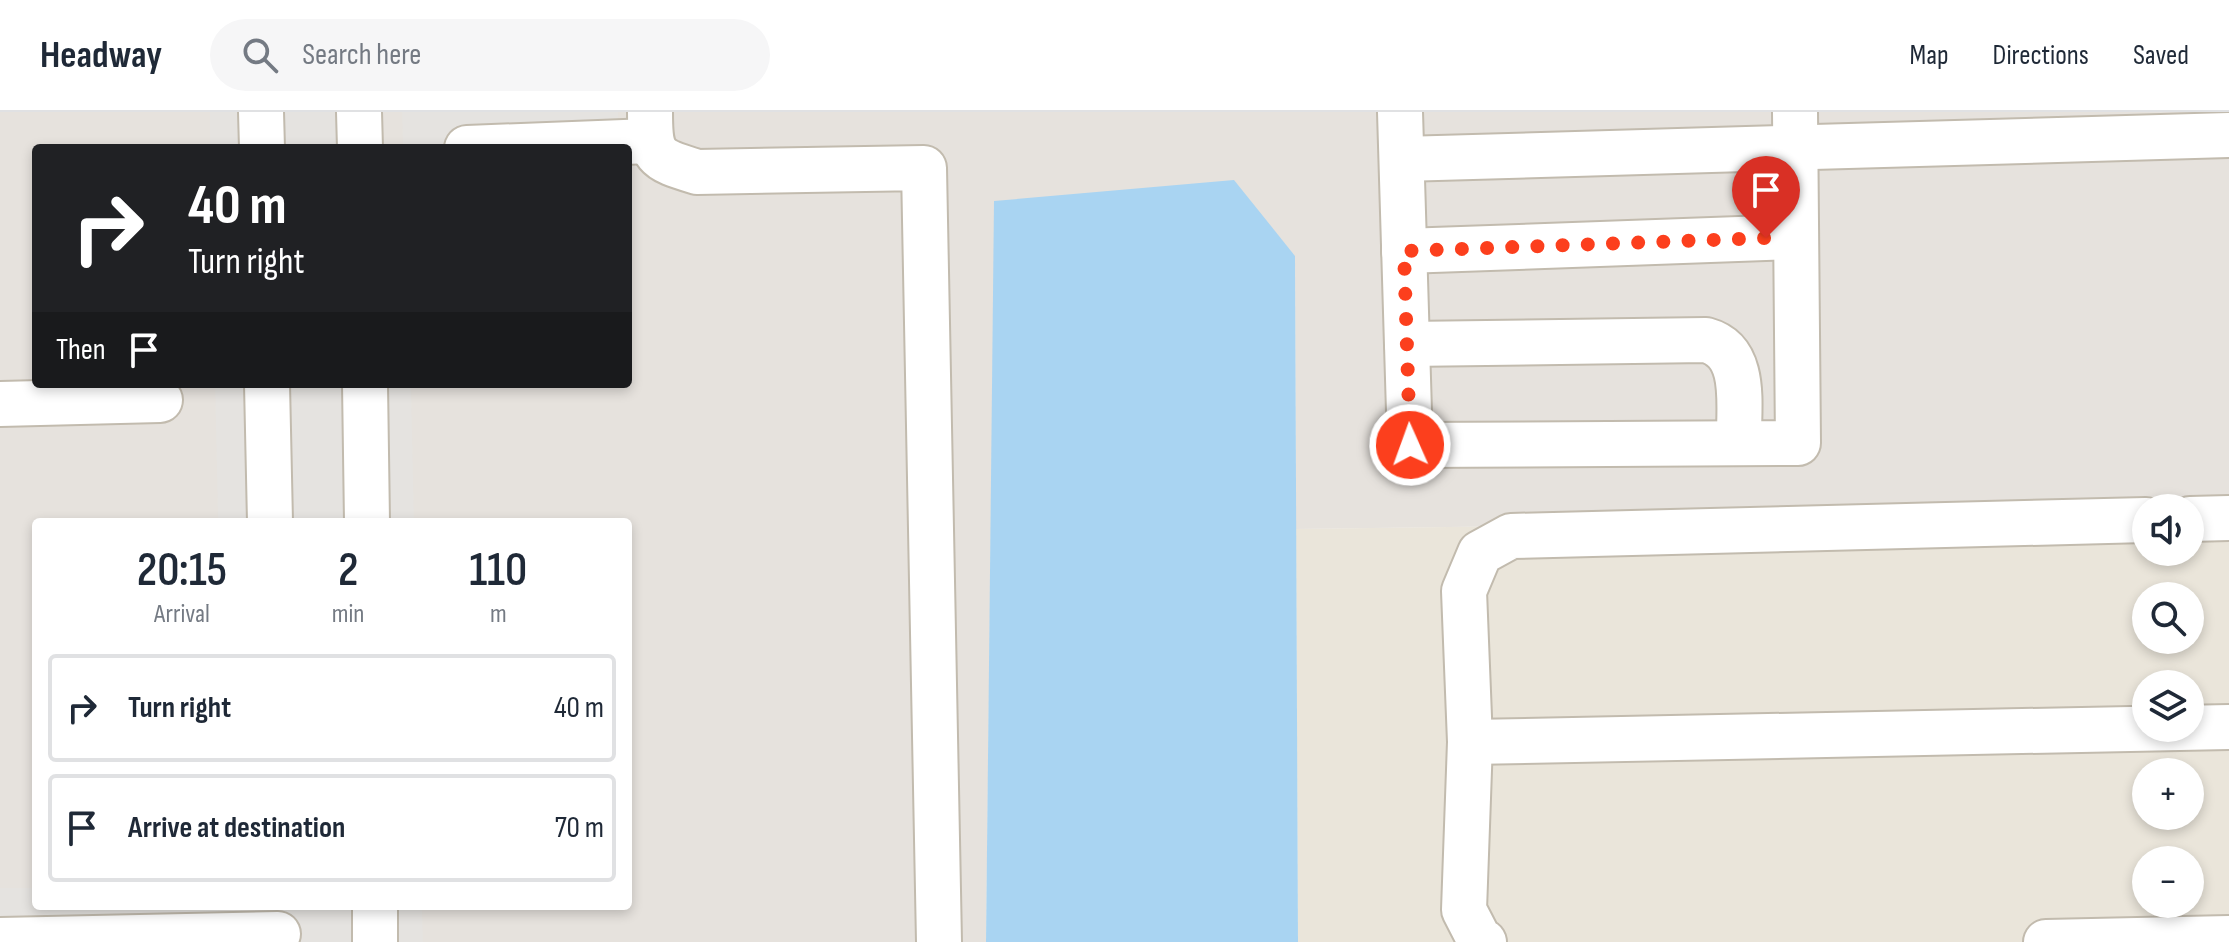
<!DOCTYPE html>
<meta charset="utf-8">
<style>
:root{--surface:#fff;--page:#f6f6f7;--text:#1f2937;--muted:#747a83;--line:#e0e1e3}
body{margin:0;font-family:"Sofia Sans Condensed",sans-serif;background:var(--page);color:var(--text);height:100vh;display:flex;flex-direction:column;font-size:30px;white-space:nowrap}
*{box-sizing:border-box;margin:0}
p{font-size:26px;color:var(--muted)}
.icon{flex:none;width:44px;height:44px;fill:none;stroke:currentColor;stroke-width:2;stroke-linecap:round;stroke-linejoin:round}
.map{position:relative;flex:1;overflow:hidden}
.side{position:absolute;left:32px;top:406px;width:600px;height:392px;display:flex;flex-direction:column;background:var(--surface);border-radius:8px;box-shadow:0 4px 12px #0003}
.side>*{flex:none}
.top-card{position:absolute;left:32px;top:32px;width:600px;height:244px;border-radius:8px;box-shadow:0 4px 12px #0003;background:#202124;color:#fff;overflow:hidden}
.tools{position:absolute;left:2132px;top:382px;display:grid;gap:16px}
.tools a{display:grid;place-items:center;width:72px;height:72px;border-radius:50%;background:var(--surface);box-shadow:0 4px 12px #0003;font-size:40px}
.pin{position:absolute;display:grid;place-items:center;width:68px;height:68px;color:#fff;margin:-82px -34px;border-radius:50% 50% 50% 0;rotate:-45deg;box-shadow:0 0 8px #0007}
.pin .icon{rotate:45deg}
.me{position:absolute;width:88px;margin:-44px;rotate:358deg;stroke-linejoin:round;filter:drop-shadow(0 0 6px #0008)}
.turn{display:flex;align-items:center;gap:28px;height:168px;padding:0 24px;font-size:36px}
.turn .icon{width:104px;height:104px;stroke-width:2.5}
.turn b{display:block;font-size:56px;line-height:68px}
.then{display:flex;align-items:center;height:76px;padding:0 24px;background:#0003;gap:16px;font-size:30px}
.eta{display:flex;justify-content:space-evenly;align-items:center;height:136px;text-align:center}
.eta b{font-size:48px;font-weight:600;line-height:56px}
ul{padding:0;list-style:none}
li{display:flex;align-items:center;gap:24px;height:108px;margin:0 16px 12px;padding:0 8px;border:4px solid var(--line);border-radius:8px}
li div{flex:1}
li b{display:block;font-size:30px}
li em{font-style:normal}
header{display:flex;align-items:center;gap:48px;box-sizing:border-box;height:112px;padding:0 40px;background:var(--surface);border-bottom:2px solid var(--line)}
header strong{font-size:38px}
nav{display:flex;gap:44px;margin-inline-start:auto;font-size:28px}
.search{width:560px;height:72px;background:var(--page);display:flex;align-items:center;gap:20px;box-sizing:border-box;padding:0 28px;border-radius:44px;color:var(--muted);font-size:30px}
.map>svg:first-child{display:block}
.residential{fill:#eae5da;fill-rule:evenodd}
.industrial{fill:#e6e2dd;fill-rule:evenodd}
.parking{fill:#e5e3e0}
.water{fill:#a9d4f2}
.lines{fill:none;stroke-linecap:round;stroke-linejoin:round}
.minor-casing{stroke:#c2bbae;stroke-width:48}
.minor{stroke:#fff;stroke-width:44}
.route{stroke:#fc3f1d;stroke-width:14;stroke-dasharray:0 25.2}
</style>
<header>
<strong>Headway</strong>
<div class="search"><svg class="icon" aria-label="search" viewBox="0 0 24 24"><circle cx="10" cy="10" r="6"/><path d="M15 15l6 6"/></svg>Search here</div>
<nav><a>Map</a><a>Directions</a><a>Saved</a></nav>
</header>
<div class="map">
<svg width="2229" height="830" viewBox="0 0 2229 830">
<rect width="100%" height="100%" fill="#f6f3ec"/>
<path class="residential" d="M2190,405H2229V830H1298L1296,417L2146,406V440H2190ZM2146,484H2190V528H2146ZM2146,572H2190V616H2146ZM2146,660H2190V704H2146ZM2146,748H2190V792H2146Z"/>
<path class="industrial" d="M0,0H2229V405L2190,396H2146V406L1296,417L1295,144L995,89L986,830H0ZM36,36H628V272H36ZM36,410H628V794H36Z"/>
<g class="parking">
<polygon points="210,0 359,0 360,36 210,36"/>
<polygon points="402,0 618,0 619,36 403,36"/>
<polygon points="215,272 411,272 414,410 218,410"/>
<polygon points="0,776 36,776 36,794 218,794 219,823 0,830"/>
<polygon points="278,794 422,794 423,830 278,830"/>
</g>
<polygon class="water" points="1234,68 1295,144 1298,830 986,830 994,89"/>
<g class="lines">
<defs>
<g id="minor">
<polyline points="261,0 262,36"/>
<polyline points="359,0 360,36"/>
<path d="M650,0C650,46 655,47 697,60L924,56L939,830"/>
<polyline points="1400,0 1410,333 1798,331 1795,0"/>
<polyline points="467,36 650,29"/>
<polyline points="1402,47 2229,23"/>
<polyline points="1404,139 1796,125"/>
<path d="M1407,232L1706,228C1749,240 1738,295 1739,331"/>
<polyline points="267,272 270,410"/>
<polyline points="365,272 367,410"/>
<polyline points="0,292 160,288"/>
<polyline points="2190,407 2229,406"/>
<polyline points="1470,630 2229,615"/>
<polyline points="375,794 375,830"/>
<polyline points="0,828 278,822"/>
<polyline points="1484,830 1480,829 1464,798 1470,630 1464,479 1480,441 1511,424 2146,408"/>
<polyline points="2046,830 2229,826"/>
</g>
</defs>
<use href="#minor" class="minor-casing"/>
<use href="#minor" class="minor"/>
</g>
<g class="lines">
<polyline class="route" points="1410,333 1404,139 1766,126"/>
</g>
</svg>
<div class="tools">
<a><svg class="icon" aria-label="sound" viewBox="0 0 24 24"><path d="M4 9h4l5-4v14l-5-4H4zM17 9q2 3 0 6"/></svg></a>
<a><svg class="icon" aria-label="search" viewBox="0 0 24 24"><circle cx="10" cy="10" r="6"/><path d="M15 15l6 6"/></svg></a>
<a><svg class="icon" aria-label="layers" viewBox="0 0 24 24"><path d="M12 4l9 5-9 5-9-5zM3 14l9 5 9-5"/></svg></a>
<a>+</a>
<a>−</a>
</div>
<div class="pin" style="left:1766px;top:126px;background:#d93025"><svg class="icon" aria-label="arrive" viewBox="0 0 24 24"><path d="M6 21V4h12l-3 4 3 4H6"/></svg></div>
<svg class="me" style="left:1410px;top:333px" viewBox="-20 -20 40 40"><circle r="17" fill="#fc3f1d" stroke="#fff" stroke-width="3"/><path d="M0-11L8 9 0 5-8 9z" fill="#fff"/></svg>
<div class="top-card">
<div class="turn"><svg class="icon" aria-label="right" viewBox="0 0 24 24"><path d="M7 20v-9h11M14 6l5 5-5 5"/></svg><div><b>40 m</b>Turn right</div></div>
<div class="then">Then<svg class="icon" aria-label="arrive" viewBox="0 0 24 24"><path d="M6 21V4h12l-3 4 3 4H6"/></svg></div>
</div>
<section class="side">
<div class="eta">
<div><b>20:15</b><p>Arrival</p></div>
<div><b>2</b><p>min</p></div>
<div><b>110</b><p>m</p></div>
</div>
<ul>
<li><svg class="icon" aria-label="right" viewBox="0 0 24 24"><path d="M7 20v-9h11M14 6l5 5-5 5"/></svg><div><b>Turn right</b></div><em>40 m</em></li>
<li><svg class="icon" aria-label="arrive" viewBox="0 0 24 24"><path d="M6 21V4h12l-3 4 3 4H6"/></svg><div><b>Arrive at destination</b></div><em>70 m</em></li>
</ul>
</section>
</div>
